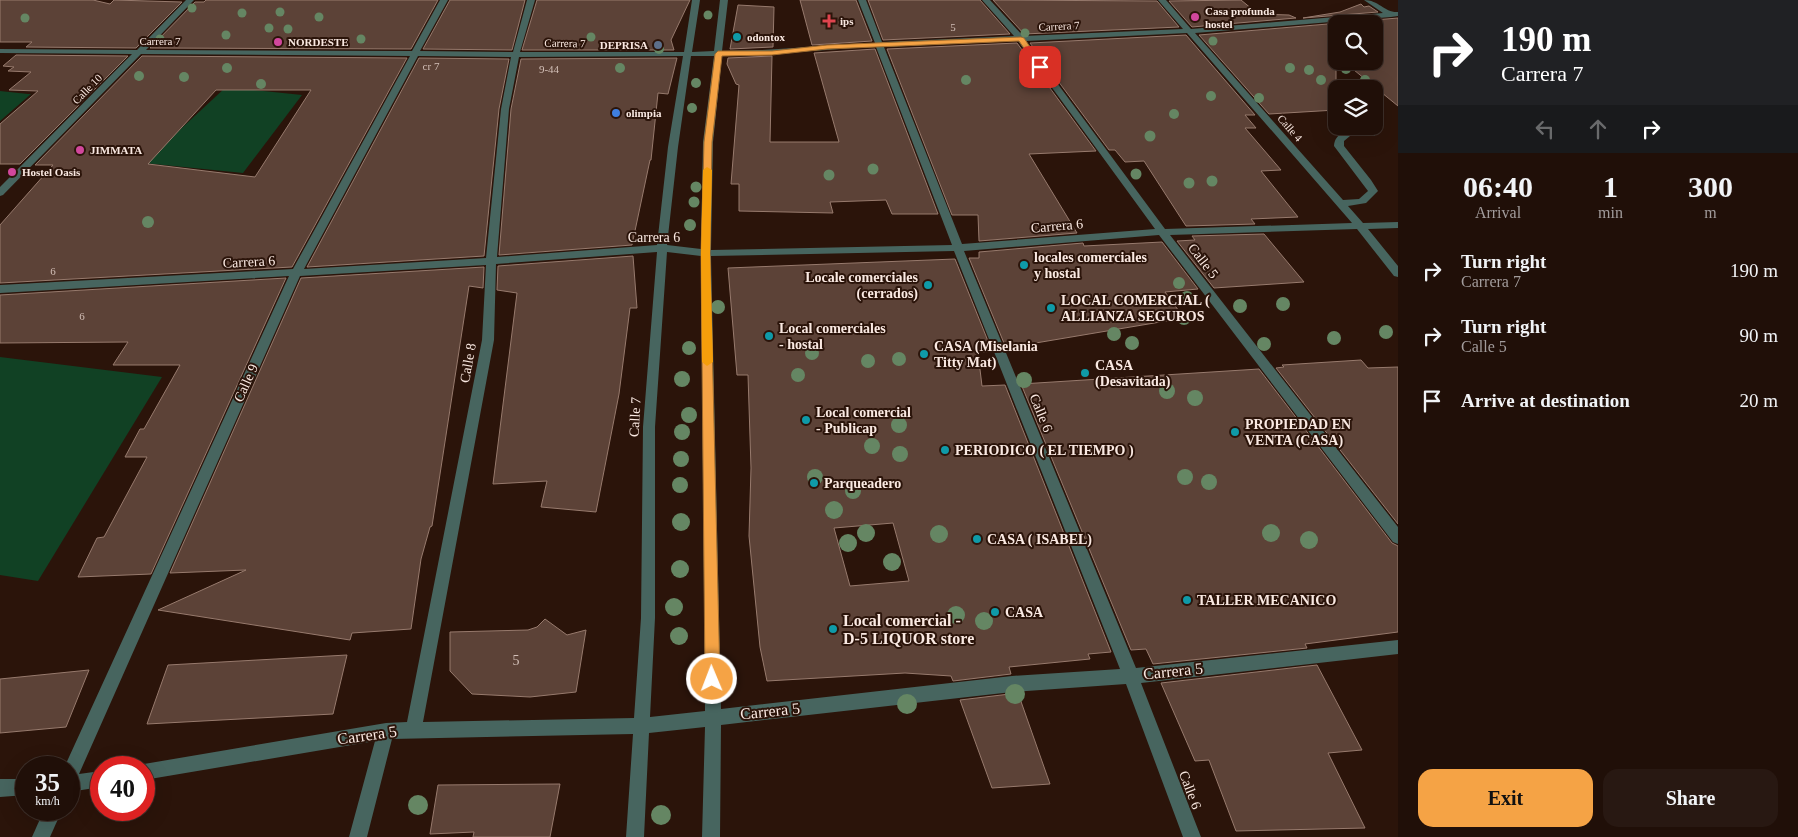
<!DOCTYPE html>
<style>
:root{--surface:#200f08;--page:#281812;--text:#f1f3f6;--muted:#a29c9c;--line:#3d2f29;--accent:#f5a345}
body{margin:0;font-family:Georgia,serif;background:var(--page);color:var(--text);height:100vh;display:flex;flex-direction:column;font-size:19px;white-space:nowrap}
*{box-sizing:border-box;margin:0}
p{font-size:16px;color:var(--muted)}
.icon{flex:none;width:28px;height:28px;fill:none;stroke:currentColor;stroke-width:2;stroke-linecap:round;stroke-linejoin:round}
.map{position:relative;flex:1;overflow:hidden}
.sheet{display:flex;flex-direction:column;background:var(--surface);width:400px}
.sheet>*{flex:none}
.hud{background:#202124;color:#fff;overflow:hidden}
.fabs{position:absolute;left:1328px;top:15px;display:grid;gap:10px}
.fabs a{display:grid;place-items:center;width:55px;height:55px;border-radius:10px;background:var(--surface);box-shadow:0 5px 20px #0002,0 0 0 1px var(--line);font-size:25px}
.speed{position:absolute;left:15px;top:756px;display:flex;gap:10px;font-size:25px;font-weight:700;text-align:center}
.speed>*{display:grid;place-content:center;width:65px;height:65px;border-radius:50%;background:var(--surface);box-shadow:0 5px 20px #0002,0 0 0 1px var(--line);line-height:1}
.speed small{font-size:12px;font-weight:400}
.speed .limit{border:8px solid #d22;background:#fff;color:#111}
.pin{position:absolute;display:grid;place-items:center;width:42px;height:42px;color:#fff;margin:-21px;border-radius:10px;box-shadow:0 2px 8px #0006}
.me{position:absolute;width:55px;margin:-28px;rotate:359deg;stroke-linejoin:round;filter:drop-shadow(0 0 4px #0008)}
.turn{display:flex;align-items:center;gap:18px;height:105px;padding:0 20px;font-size:22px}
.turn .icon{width:65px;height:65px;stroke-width:2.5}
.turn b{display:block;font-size:35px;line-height:42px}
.lanes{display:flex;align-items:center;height:48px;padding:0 20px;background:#0003;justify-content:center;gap:25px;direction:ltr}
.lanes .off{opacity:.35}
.eta{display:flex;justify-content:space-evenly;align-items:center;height:85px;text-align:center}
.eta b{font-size:30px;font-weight:600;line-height:35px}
.primary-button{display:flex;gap:10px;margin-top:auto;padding:10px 20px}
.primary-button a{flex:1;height:58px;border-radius:15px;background:var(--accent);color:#111;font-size:20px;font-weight:600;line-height:58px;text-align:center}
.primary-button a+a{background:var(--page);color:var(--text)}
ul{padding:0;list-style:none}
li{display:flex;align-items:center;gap:15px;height:65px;padding:0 20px}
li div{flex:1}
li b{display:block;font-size:19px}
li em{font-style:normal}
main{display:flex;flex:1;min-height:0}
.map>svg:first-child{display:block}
.green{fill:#114124}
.building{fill:#5c4237;stroke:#977a6d;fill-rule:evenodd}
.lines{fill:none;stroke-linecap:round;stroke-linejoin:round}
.minor{fill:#47655f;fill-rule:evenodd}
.tree{fill:#658663}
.route{fill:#f5a345;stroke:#9f6a2d}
.slow{fill:#f59e0b}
.hotel-dot{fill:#d1479c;stroke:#2b140a;stroke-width:2}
.health-dot{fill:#e0444e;stroke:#2b140a;stroke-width:2}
.culture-dot{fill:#0f9aa8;stroke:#2b140a;stroke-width:2}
.service-dot{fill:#5c6f8a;stroke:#2b140a;stroke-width:2}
.shop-dot{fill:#3f7fe0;stroke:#2b140a;stroke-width:2}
.labels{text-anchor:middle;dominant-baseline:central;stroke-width:4;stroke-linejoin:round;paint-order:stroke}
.far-poi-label{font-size:11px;font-weight:bold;fill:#fae9e2;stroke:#2b140a;text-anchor:start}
.far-street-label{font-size:11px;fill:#fae9e2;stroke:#2b140a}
.number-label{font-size:11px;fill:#d2bfb7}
.street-label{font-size:14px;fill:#fae9e2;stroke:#2b140a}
.poi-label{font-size:14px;font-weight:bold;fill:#fae9e2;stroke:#2b140a;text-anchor:start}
.near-number-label{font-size:14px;fill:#d2bfb7}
.near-poi-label{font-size:16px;font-weight:bold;fill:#fae9e2;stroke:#2b140a;text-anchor:start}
.near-street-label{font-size:16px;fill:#fae9e2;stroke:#2b140a}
</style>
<main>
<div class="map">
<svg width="1398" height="837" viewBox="0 0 1398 837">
<rect width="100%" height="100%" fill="#2b140a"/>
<g class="green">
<polygon points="226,87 302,95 243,173 144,163"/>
<polygon points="0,91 28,94 31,94 0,121"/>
<polygon points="0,357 162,377 38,581 0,575"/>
</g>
<g class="building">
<polygon points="0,0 93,0 110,4 114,0 182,2 136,48 26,47 32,42 0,42"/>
<polygon points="206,0 438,0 411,49 150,48 195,2 204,2"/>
<polygon points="450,0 525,0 512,50 423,49"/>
<polygon points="537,0 690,0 671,40 674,50 522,50"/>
<polygon points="800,0 856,0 872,41 812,45"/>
<polygon points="868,0 980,0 1010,34 883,40"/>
<polygon points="993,0 1157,1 1179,27 1024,34"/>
<polygon points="1241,0 1258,14 1289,15 1296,18 1192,27 1169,1"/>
<polygon points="1361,4 1364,7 1369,6 1378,12 1303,18 1340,12"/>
<polygon points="738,5 774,7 773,47 730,49"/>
<polygon points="1398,18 1398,106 1343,61 1374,61 1374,24 1336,24 1336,110 1269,114 1199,35"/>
<polygon points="1186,35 1255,115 1245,115 1256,128 1245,128 1281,170 1261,171 1298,217 1251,219 1255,224 1186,226 1144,161 1125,162 1115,150 1109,150 1030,43"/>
<polygon points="1017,43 1096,151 1029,154 1077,233 979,241 978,215 952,215 887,49"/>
<polygon points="875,49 938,214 892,214 886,200 830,202 833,213 739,211 739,184 731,184 739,85 736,84 727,64 728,58 772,56 770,142 839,142 814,53"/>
<polygon points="16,55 128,56 20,164 0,164 0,124 38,91 9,90 31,72 8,71 14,67 3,66"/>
<path d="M142,56L407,58L292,267L0,283V225L53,165H35ZM216,90H311L255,177L148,164Z"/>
<polygon points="419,58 509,59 499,109 484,256 307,267"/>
<polygon points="677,58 668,94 658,93 651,160 650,160 632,245 499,255 511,109 521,59"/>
<polygon points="1264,234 1304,282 1214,288 1177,241 1195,240 1192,236"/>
<polygon points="1162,242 1198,289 1165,292 1184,318 1006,348 969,258 979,258 979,252 1083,243 1084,246"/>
<polygon points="633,256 637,308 630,308 619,394 596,512 541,507 547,481 493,484 517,293 497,290 498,266"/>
<path d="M955,259L992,351L978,353L982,386L1005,385L1111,652L1088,654L1090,659L1009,667L1011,674L953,681L951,676L905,673L767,681L760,647L749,536L751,468L748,375H737L728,268ZM893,523L909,581L850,586L834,528Z"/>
<polygon points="484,267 483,288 469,286 432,526 430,527 421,559 411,629 352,633 350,640 158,610 246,570 170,573 301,278"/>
<polygon points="286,278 151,574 78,577 97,538 104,537 147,457 125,457 140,429 144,429 180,365 113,365 128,342 0,343 0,295"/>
<polygon points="1361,360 1368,368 1398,367 1398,524 1276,368 1284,367 1282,365"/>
<polygon points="1259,369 1392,543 1398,546 1398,632 1305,644 1307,648 1153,664 1146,649 1131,650 1021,384"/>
<polygon points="545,619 567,635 586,630 576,692 530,697 472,694 450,671 450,632 528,630 537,627"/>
<polygon points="347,655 333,714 147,724 168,665"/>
<polygon points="1317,665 1362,750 1328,753 1365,828 1236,831 1209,760 1195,761 1161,683"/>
<polygon points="89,670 66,727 0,733 0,679"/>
<polygon points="1018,693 1050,784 992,788 960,700"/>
<polygon points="560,784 550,837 473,837 474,832 430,834 438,785"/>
</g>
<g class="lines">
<g class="minor">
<path d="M186,0H194L146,50L412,51L440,0H448L420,51L513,52L527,0H535L520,52H684L692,0H700L692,52L714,51L720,0H728L722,51C773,51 824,45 875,43L858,0H866L882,42L1014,36L982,0H990L1023,36L1183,29L1158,0H1166L1191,29L1383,13L1364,0C1379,0 1385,13 1398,12V16L1391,17L1195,33L1343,200L1359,199L1368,191L1334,146C1335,127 1362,129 1375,132V136H1350L1344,141V146L1371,180L1378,191L1366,203L1348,206L1363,223L1398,222V228L1368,229L1398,266V277L1394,276L1357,229L1170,235L1398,527V544L1393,542L1159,235L964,251L1136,668L1398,640V654L1141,683L1201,837H1183L1126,684L1012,692L721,725L720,837H702L705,727L649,733L644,837H626L633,734L392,739L367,837H349L375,741L144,780V768H137L144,764L386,723L407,722L482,340L486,265L300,276L79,774L101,771V787L69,792V768H64L289,276L0,293V285L293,269L410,56L141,54L3,195L0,196V187L132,54L0,53V49L137,50ZM1187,33L1352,223L1165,229L1026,41ZM1018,41L1155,229L962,244L884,47ZM876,47L952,245L711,250L713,142L722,56C773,55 825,49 876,47ZM418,56L511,57L501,109L486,258L304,269ZM683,56L668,147L657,245L497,257L509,109L519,57ZM691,56H714L703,142L701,249L667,245L678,147ZM954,251L1120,669L1012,676L721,709L711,256ZM657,252L643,427L641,618L634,718L423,722L494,340L496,264ZM667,252L701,256L705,711L650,717L655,618V427Z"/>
<polygon points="0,779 26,779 26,795 0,797"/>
<polygon points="44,810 62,810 50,837 32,837"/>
</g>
</g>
<g class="tree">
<circle cx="192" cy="8" r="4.5"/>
<circle cx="280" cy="12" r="4.5"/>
<circle cx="242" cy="13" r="4.5"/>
<circle cx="708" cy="15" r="4.5"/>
<circle cx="319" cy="17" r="4.5"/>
<circle cx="25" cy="18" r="4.5"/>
<circle cx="269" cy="28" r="4.5"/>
<circle cx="288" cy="29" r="4.5"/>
<circle cx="1025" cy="33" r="4.5"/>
<circle cx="226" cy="35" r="4.5"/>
<circle cx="591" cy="37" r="4.5"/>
<circle cx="160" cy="39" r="4.5"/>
<circle cx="361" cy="39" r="4.5"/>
<circle cx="1213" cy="41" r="4.5"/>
<circle cx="659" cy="49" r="5"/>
<circle cx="227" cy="68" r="5"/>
<circle cx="620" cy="68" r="5"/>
<circle cx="1290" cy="68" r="5"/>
<circle cx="1346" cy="69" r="5"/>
<circle cx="1309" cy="70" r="5"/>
<circle cx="139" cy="76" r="5"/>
<circle cx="184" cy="77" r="5"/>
<circle cx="966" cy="80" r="5"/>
<circle cx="1321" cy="80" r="5"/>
<circle cx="1365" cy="80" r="5"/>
<circle cx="696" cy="83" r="5"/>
<circle cx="261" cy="84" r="5"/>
<circle cx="1211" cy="96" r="5"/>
<circle cx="1259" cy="98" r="5"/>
<circle cx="692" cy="108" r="5"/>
<circle cx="1174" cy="114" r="5"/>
<circle cx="1150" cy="136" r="5.5"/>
<circle cx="873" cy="169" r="5.5"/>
<circle cx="1136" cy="174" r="5.5"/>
<circle cx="829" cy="175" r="5.5"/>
<circle cx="1212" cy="181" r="5.5"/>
<circle cx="1189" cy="183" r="5.5"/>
<circle cx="696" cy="187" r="5.5"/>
<circle cx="694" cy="202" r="5.5"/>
<circle cx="148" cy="222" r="6"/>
<circle cx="690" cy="225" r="6"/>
<circle cx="1179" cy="283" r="6"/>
<circle cx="1187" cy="298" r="7"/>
<circle cx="1283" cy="304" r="7"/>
<circle cx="1240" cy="306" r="7"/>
<circle cx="718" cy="307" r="7"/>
<circle cx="1184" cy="318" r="7"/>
<circle cx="1386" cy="332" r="7"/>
<circle cx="1114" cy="334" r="7"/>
<circle cx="1334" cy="338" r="7"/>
<circle cx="1132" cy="343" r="7"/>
<circle cx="1264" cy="344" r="7"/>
<circle cx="689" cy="348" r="7"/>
<circle cx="812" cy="353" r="7"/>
<circle cx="899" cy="359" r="7"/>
<circle cx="868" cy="361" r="7"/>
<circle cx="798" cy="375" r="7"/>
<circle cx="682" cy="379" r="8"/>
<circle cx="1024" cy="380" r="8"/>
<circle cx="1167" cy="391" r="8"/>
<circle cx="1195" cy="398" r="8"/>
<circle cx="689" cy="415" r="8"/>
<circle cx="899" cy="425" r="8"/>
<circle cx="682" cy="432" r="8"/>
<circle cx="872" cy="446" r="8"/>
<circle cx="900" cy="454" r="8"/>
<circle cx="681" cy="459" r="8"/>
<circle cx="815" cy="477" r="8"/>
<circle cx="1185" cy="477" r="8"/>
<circle cx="1209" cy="482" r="8"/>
<circle cx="680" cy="485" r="8"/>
<circle cx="853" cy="491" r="8"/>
<circle cx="834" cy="510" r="9"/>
<circle cx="681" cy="522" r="9"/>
<circle cx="866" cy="533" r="9"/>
<circle cx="1271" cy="533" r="9"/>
<circle cx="939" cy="534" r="9"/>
<circle cx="1309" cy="540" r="9"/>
<circle cx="848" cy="543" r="9"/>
<circle cx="892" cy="562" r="9"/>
<circle cx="680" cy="569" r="9"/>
<circle cx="674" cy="607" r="9"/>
<circle cx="956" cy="615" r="9"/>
<circle cx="984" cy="621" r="9"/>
<circle cx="679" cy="636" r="9"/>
<circle cx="1015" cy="694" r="10"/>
<circle cx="907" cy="704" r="10"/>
<circle cx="418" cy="805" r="10"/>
<circle cx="661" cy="815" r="10"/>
</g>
<polygon class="route" points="1021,37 1024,38 1043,66 1043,69 1038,69 1019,41 827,49 772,55 722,56 712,142 710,253 720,679 717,684 712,686 707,684 705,679 701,253 704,142 715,54 718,51 772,51 827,45"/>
<polygon class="slow" points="707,167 712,170 710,253 713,362 707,366 702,362 701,253 703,170"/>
<g class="hotel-dot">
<circle cx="1195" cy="17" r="5"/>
<circle cx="278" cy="42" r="5"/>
<circle cx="80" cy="150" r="5"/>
<circle cx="12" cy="172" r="5"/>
</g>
<path class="health-dot" d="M826.5 13.5h5v5h5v5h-5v5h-5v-5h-5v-5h5z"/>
<g class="culture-dot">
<circle cx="737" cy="37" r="5"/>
<circle cx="1024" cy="265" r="5"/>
<circle cx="928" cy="285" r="5"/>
<circle cx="1051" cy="308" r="5"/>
<circle cx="769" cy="336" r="5"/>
<circle cx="924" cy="354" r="5"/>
<circle cx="1085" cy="373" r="5"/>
<circle cx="806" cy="420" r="5"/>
<circle cx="1235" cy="432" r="5"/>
<circle cx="945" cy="450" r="5"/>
<circle cx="814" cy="483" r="5"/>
<circle cx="977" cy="539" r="5"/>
<circle cx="1187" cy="600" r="5"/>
<circle cx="995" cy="612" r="5"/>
<circle cx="833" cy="629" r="5"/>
</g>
<circle class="service-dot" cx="658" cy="45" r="5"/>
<circle class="shop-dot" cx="616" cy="113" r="5"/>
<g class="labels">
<g class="far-poi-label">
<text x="1205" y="11">Casa profunda<tspan x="1205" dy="13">hostel</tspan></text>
<text x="840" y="21">ips</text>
<text x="747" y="37">odontox</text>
<text x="288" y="42">NORDESTE</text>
<text x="648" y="45" text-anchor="end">DEPRISA</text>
<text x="626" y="113">olimpia</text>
<text x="90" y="150">JIMMATA</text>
<text x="22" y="172">Hostel Oasis</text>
</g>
<g class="far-street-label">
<text transform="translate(1059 26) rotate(-3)">Carrera 7</text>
<text x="160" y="41">Carrera 7</text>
<text transform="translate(565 43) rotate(1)">Carrera 7</text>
<text transform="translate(87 89) rotate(-46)">Calle 10</text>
<text transform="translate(1290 128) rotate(49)">Calle 4</text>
</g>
<g class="number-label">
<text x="953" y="27">5</text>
<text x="431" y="66">cr 7</text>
<text x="549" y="69">9-44</text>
<text x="53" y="271">6</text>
<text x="82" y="316">6</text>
</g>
<g class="street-label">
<text transform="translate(1057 226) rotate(-5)">Carrera 6</text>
<text x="654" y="237">Carrera 6</text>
<text transform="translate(1203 261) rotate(52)">Calle 5</text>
<text transform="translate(249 262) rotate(-3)">Carrera 6</text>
<text transform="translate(468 363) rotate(-80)">Calle 8</text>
<text transform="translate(246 383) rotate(-66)">Calle 9</text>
<text transform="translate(1041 413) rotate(68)">Calle 6</text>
<text transform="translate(635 417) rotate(-87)">Calle 7</text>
<text transform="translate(1190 790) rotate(69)">Calle 6</text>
</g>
<g class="poi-label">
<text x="1034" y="257">locales comerciales<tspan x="1034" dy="16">y hostal</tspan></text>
<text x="918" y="277" text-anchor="end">Locale comerciales<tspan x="918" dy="16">(cerrados)</tspan></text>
<text x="1061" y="300">LOCAL COMERCIAL (<tspan x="1061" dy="16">ALLIANZA SEGUROS</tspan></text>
<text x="779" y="328">Local comerciales<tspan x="779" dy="16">- hostal</tspan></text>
<text x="934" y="346">CASA (Miselania<tspan x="934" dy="16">Titty Mat)</tspan></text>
<text x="1095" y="365">CASA<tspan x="1095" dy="16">(Desavitada)</tspan></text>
<text x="816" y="412">Local comercial<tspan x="816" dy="16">- Publicap</tspan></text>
<text x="1245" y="424">PROPIEDAD EN<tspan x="1245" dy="16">VENTA (CASA)</tspan></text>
<text x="955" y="450">PERIODICO ( EL TIEMPO )</text>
<text x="824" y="483">Parqueadero</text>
<text x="987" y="539">CASA ( ISABEL)</text>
<text x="1197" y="600">TALLER MECANICO</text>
<text x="1005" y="612">CASA</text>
</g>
<g class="near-number-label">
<text x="516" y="660">5</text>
</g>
<g class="near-poi-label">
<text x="843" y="620">Local comercial -<tspan x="843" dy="18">D-5 LIQUOR store</tspan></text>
</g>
<g class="near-street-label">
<text transform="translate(1173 671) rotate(-6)">Carrera 5</text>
<text transform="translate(770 711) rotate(-6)">Carrera 5</text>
<text transform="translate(367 735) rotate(-8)">Carrera 5</text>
</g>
</g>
</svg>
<div class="fabs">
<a><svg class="icon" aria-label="search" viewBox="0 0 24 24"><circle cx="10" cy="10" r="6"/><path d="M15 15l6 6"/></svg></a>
<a><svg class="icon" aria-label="layers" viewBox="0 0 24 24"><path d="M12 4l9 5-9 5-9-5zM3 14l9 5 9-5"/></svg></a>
</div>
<div class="speed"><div>35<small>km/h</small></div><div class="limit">40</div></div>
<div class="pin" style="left:1040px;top:67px;background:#d93025"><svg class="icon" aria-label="arrive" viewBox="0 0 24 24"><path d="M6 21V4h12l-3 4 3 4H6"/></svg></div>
<svg class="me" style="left:712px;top:679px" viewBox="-20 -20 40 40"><circle r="17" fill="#f5a345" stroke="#fff" stroke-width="3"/><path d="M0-11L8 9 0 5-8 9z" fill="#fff"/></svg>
</div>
<section class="sheet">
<div class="hud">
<div class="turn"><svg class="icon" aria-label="right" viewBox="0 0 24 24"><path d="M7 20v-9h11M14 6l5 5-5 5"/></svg><div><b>190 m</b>Carrera 7</div></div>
<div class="lanes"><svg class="icon off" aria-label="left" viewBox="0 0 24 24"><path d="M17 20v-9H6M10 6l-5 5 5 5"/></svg><svg class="icon off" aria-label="ahead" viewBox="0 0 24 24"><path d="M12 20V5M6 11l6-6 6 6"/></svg><svg class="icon" aria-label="right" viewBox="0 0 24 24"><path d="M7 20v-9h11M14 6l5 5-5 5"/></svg></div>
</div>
<div class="eta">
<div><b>06:40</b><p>Arrival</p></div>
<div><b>1</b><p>min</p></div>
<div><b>300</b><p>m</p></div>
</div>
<ul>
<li><svg class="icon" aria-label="right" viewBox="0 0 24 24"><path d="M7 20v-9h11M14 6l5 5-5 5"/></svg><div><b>Turn right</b><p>Carrera 7</p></div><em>190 m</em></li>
<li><svg class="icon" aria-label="right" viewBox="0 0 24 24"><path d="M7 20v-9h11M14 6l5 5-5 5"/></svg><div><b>Turn right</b><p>Calle 5</p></div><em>90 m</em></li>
<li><svg class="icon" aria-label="arrive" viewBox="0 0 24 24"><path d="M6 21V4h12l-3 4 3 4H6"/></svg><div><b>Arrive at destination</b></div><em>20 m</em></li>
</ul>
<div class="primary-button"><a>Exit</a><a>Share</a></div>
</section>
</main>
